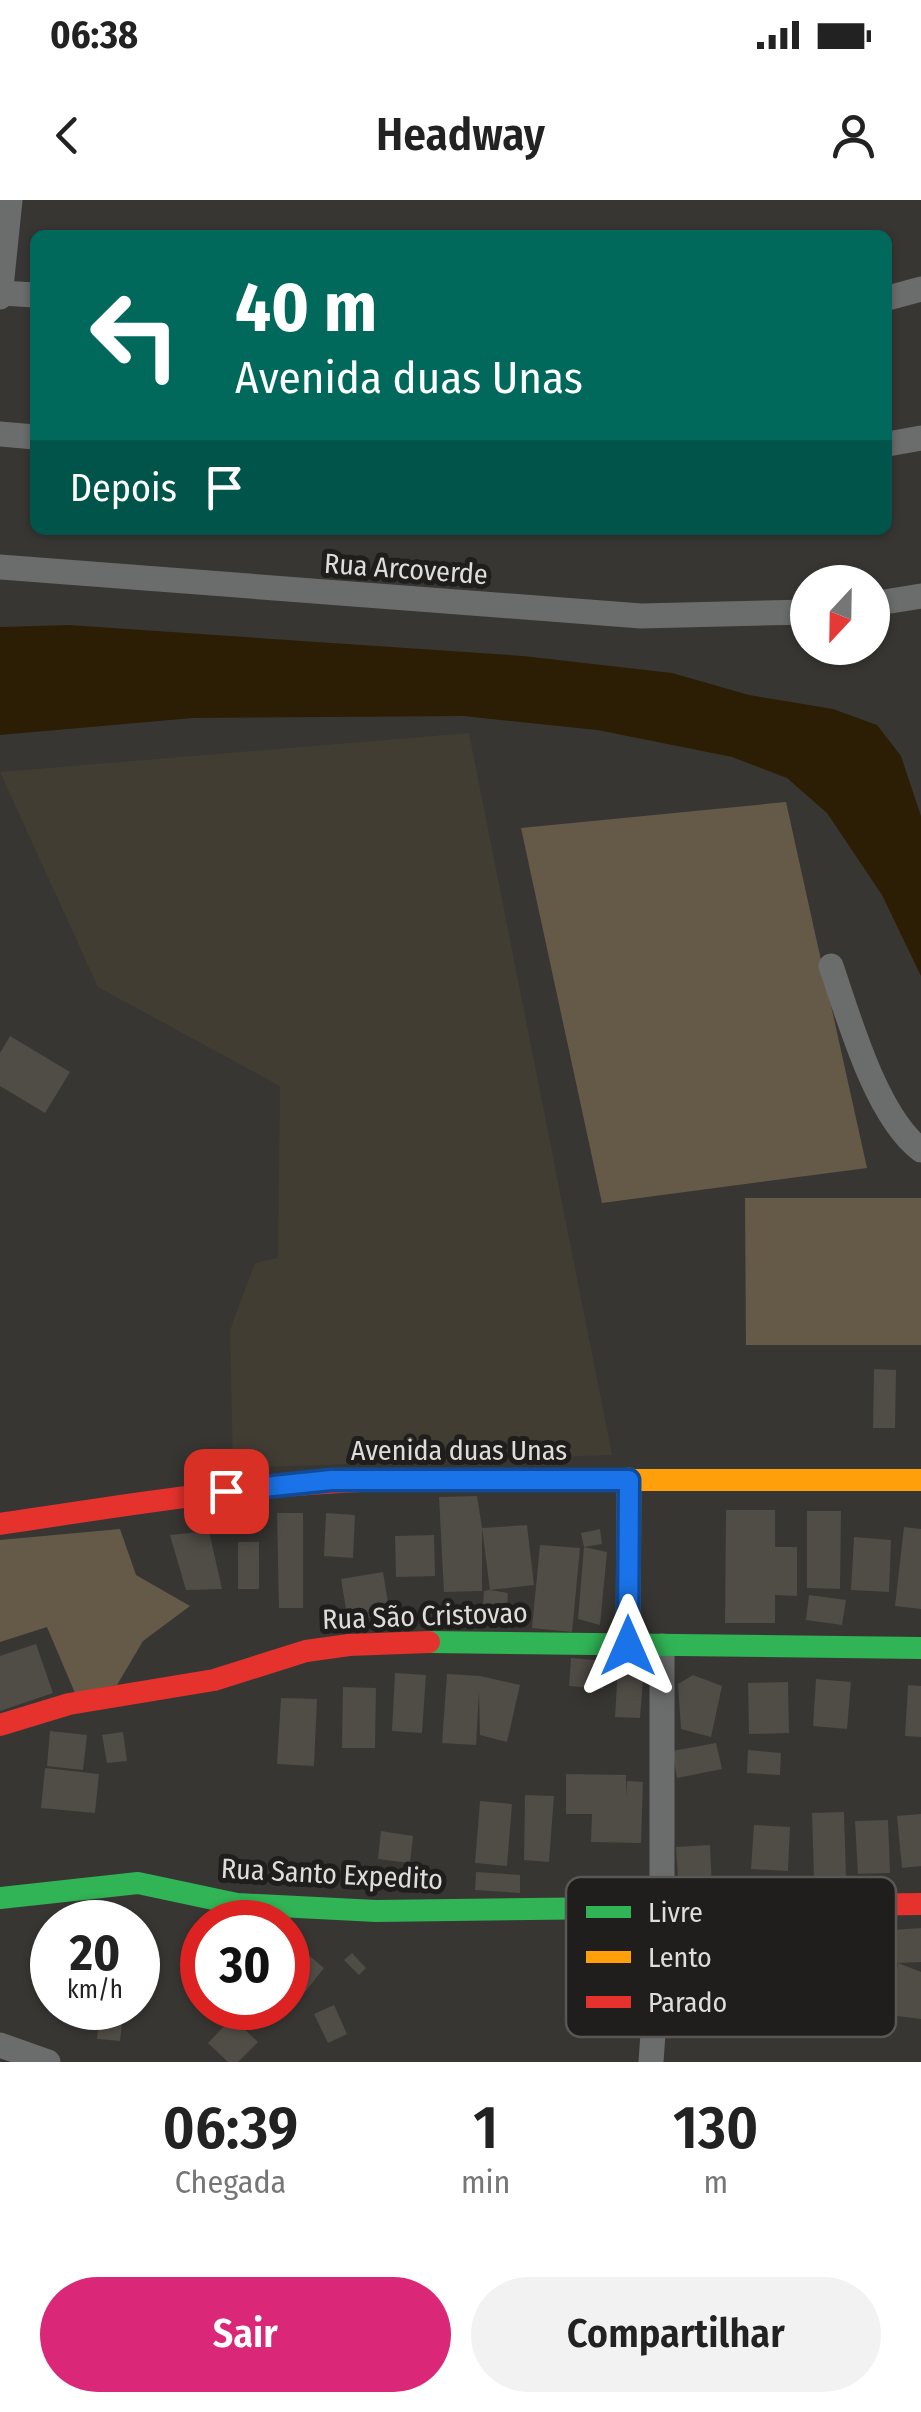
<!DOCTYPE html>
<html lang="pt">
<meta charset="utf-8">
<style>
:root{--surface:#fff;--page:#f2f2f2;--text:#222;--muted:#767676;--accent:#db2777}
body{margin:0;font-family:"Fira Sans Condensed",sans-serif;background:var(--page);color:var(--text);height:100vh;display:flex;flex-direction:column;font-size:38px;white-space:nowrap}
*{box-sizing:border-box;margin:0}
p{font-size:32px;color:var(--muted)}
.icon{flex:none;width:55px;height:55px;fill:none;stroke:currentColor;stroke-width:2;stroke-linecap:round;stroke-linejoin:round}
.map{position:relative;height:1862px;overflow:hidden}
.details{display:flex;flex-direction:column;background:var(--surface);flex:1}
.details>*{flex:none}
.top-card{position:absolute;left:30px;top:30px;width:862px;height:305px;border-radius:15px;box-shadow:0 2px 8px #0004;background:#00695c;color:#fff;overflow:hidden}
.needle{width:65px;rotate:202deg}
.buttons{position:absolute;left:790px;top:365px;display:grid;gap:20px}
.buttons a{display:grid;place-items:center;width:100px;height:100px;border-radius:50%;background:var(--surface);box-shadow:0 2px 8px #0004;font-size:50px}
.speed{position:absolute;left:30px;top:1700px;display:flex;gap:20px;font-size:50px;font-weight:700;text-align:center}
.speed>*{display:grid;place-content:center;width:130px;height:130px;border-radius:50%;background:var(--surface);box-shadow:0 2px 8px #0004;line-height:1}
.speed small{font-size:25px;font-weight:400}
.speed .limit{border:15px solid #d22;background:#fff;color:#111}
.pin{position:absolute;display:grid;place-items:center;width:85px;height:85px;color:#fff;margin:-42px;border-radius:20px;box-shadow:0 5px 15px #0006}
.me{position:absolute;width:110px;margin:-55px;rotate:0deg;stroke-linejoin:round;filter:drop-shadow(0 0 8px #0008)}
.turn{display:flex;align-items:center;gap:35px;height:210px;padding:0 40px;font-size:45px}
.turn .icon{width:130px;height:130px;stroke-width:2.5}
.turn b{display:block;font-size:70px;line-height:85px}
.then{display:flex;align-items:center;height:95px;padding:0 40px;background:#0003;gap:20px;font-size:38px}
.eta{display:flex;justify-content:space-evenly;align-items:center;height:170px;text-align:center}
.eta b{font-size:60px;font-weight:600;line-height:70px}
.button{display:flex;gap:20px;margin-top:auto;padding:20px 40px}
.button a{flex:1;height:115px;border-radius:60px;background:var(--accent);color:#fff;font-size:40px;font-weight:600;line-height:115px;text-align:center}
.button a+a{background:var(--page);color:var(--text)}
.status{display:flex;justify-content:space-between;align-items:center;height:70px;padding:0 50px;background:var(--surface);direction:ltr}
.status svg{height:28px;fill:currentColor}
header{display:flex;justify-content:space-between;align-items:center;height:130px;padding:0 40px;background:var(--surface);font-size:45px;font-weight:600}
.map>svg:first-child{display:block}
.built{fill:#423d33}
.green{fill:#655a48}
.water{fill:#2c1e05}
.building{fill:#504c46}
.lines{fill:none;stroke-linecap:round;stroke-linejoin:round}
.street{stroke:#6b6c6c;stroke-width:25}
.fast{stroke:#30b455;stroke-width:22}
.slow{stroke:#ff9f0a;stroke-width:22}
.jam{stroke:#e5322d;stroke-width:22}
.route-casing{stroke:#114b97;stroke-width:25}
.route{stroke:#1a73e8;stroke-width:18}
.labels{text-anchor:middle;dominant-baseline:central;stroke-width:10;stroke-linejoin:round;paint-order:stroke}
.street-label{font-size:28px;fill:#dfddda;stroke:#1f1e1c}
.key{fill:#1f1e1c;stroke:#595755;stroke-width:2.5}
.key-label{font-size:28px;fill:#dfddda}
</style>
<div class="status"><b>06:38</b><svg viewBox="0 0 49 12"><path d="M0 12V9h3v3zM5 12V6h3v6zM10 12V3h3v9zM15 12V0h3v12zM26 1h20v11H26zM47 4h2v5h-2z"/></svg></div>
<header><svg class="icon" aria-label="back" viewBox="0 0 24 24"><path d="M15 5l-7 7 7 7"/></svg>Headway<svg class="icon" aria-label="person" viewBox="0 0 24 24"><circle cx="12" cy="8" r="4"/><path d="M4 21q1-7 8-7t8 7"/></svg></header>
<div class="map">
<svg width="921" height="1862" viewBox="0 0 921 1862">
<rect width="100%" height="100%" fill="#383633"/>
<polygon class="built" points="469,533 612,1255 233,1268 230,1130 255,1063 278,1058 280,886 98,787 0,572"/>
<g class="green">
<polygon points="786,602 867,968 602,1003 521,628"/>
<polygon points="745,998 921,998 921,1145 746,1145"/>
<polygon points="120,1329 136,1375 190,1406 143,1441 117,1485 75,1493 47,1427 0,1442 0,1340"/>
</g>
<polygon class="water" points="69,425 523,456 672,473 749,495 833,509 877,525 901,556 921,616 921,776 882,695 827,613 787,578 732,557 597,530 463,516 193,518 0,535 0,427"/>
<g class="building">
<polygon points="10,836 70,872 45,913 0,886 0,853"/>
<polygon points="874,1169 896,1170 895,1228 873,1228"/>
<polygon points="477,1296 482,1328 482,1391 444,1392 439,1297"/>
<polygon points="726,1310 775,1310 775,1347 797,1347 797,1396 775,1395 775,1423 725,1423"/>
<polygon points="807,1311 841,1311 840,1389 807,1388"/>
<polygon points="277,1313 303,1313 303,1408 279,1408"/>
<polygon points="326,1313 355,1315 353,1358 324,1356"/>
<polygon points="527,1325 534,1385 490,1390 508,1393 506,1422 482,1420 484,1391 490,1390 482,1328"/>
<polygon points="904,1327 921,1329 921,1409 895,1406"/>
<polygon points="600,1329 602,1344 584,1347 607,1352 600,1425 578,1419 584,1347 581,1333"/>
<polygon points="209,1331 222,1389 186,1390 170,1335"/>
<polygon points="434,1335 435,1376 396,1377 395,1336"/>
<polygon points="854,1337 891,1340 889,1392 851,1390"/>
<rect x="238" y="1342" width="21" height="47"/>
<polygon points="540,1345 580,1348 572,1432 532,1428"/>
<polygon points="383,1372 390,1415 348,1421 341,1379"/>
<polygon points="809,1395 846,1400 842,1425 806,1420"/>
<polygon points="36,1444 53,1493 0,1511 0,1456"/>
<polygon points="571,1458 606,1461 603,1489 569,1486"/>
<polygon points="618,1465 644,1467 640,1518 615,1517"/>
<polygon points="395,1473 426,1475 422,1533 392,1531"/>
<polygon points="447,1474 480,1476 520,1485 507,1542 480,1535 479,1492 476,1545 442,1543"/>
<polygon points="693,1475 722,1486 711,1537 681,1529 678,1484"/>
<polygon points="816,1479 851,1482 847,1529 813,1526"/>
<polygon points="788,1482 789,1533 749,1534 748,1483"/>
<polygon points="908,1485 921,1486 921,1537 905,1536"/>
<polygon points="343,1487 376,1488 375,1548 342,1548"/>
<polygon points="281,1498 317,1499 314,1566 277,1564"/>
<polygon points="50,1531 87,1535 83,1570 47,1566"/>
<polygon points="123,1532 127,1561 107,1563 102,1535"/>
<polygon points="716,1543 722,1569 677,1578 672,1551"/>
<polygon points="748,1550 781,1553 780,1575 747,1573"/>
<polygon points="45,1568 99,1574 95,1613 41,1608"/>
<polygon points="566,1574 626,1575 626,1597 627,1581 643,1582 641,1643 591,1642 592,1614 566,1614"/>
<polygon points="525,1595 554,1596 549,1662 524,1660"/>
<polygon points="480,1601 512,1604 507,1666 475,1663"/>
<polygon points="844,1612 846,1678 814,1679 812,1613"/>
<polygon points="921,1614 921,1666 902,1668 897,1616"/>
<polygon points="888,1620 890,1673 858,1674 855,1621"/>
<polygon points="754,1625 790,1627 788,1671 751,1669"/>
<polygon points="381,1631 413,1636 410,1663 378,1659"/>
<polygon points="710,1645 712,1690 679,1692 676,1647"/>
<polygon points="476,1672 520,1675 520,1693 475,1690"/>
<polygon points="921,1728 921,1762 898,1763 921,1772 921,1819 890,1815 898,1763 885,1768 892,1730"/>
<polygon points="288,1738 324,1768 290,1811 288,1809"/>
<polygon points="352,1753 366,1768 359,1775 344,1760"/>
<polygon points="334,1805 347,1834 328,1843 314,1814"/>
<polygon points="100,1808 124,1808 120,1841 97,1839"/>
<polygon points="232,1818 258,1842 238,1862 228,1862 208,1843"/>
</g>
<g class="lines">
<g class="street">
<polyline points="1,93 35,95"/>
<polyline points="0,97 10,0"/>
<polyline points="888,98 921,89"/>
<polyline points="0,234 35,237"/>
<polyline points="888,244 921,238"/>
<polyline points="0,367 641,416 808,412"/>
<polyline points="872,404 921,396"/>
<path d="M831,766C849,818 876,916 921,950"/>
<polyline points="628,1445 629,1280"/>
<polyline points="0,1845 48,1862"/>
<polyline points="651,1862 662,1705 662,1446"/>
</g>
<g class="fast">
<polyline points="429,1442 921,1448"/>
<polyline points="0,1698 138,1683 237,1704 376,1711 616,1708"/>
</g>
<polyline class="slow" points="414,1280 921,1280"/>
<g class="jam">
<path d="M0,1324C138,1303 275,1280 414,1280"/>
<polyline points="0,1525 69,1504 214,1480 306,1451 349,1445 429,1442"/>
<polyline points="616,1708 921,1704"/>
</g>
</g>
<g class="lines">
<defs>
<polyline id="route" points="226,1291 331,1280 629,1280 628,1446"/>
</defs>
<use href="#route" class="route-casing"/>
<use href="#route" class="route"/>
</g>
<g class="labels">
<g class="street-label">
<text transform="translate(406 369) rotate(4)">Rua Arcoverde</text>
<text x="459" y="1250">Avenida duas Unas</text>
<text transform="translate(425 1416) rotate(-2)">Rua São Cristovao</text>
<text transform="translate(332 1674) rotate(3)">Rua Santo Expedito</text>
</g>
</g>
<rect x="566" y="1677" width="330" height="160" rx="15" class="key"/>
<rect x="586" y="1706" width="45" height="12" fill="#30b455"/>
<rect x="586" y="1751" width="45" height="12" fill="#ff9f0a"/>
<rect x="586" y="1796" width="45" height="12" fill="#e5322d"/>
<g class="key-label">
<text x="648" y="1722">Livre</text>
<text x="648" y="1767">Lento</text>
<text x="648" y="1812">Parado</text>
</g>
</svg>
<div class="buttons">
<a><svg class="needle" viewBox="-14 -14 28 28"><path d="M0-13l5 13h-10z" fill="#e53935"/><path d="M0 13l5-13h-10z" fill="#767676"/></svg></a>
</div>
<div class="speed"><div>20<small>km/h</small></div><div class="limit">30</div></div>
<div class="pin" style="left:226px;top:1291px;background:#d93025"><svg class="icon" aria-label="arrive" viewBox="0 0 24 24"><path d="M6 21V4h12l-3 4 3 4H6"/></svg></div>
<svg class="me" style="left:628px;top:1446px" viewBox="-20 -20 40 40"><path d="M0-17L14 15 0 8-14 15z" fill="#1a73e8" stroke="#fff" stroke-width="4"/></svg>
<div class="top-card">
<div class="turn"><svg class="icon" aria-label="left" viewBox="0 0 24 24"><path d="M17 20v-9H6M10 6l-5 5 5 5"/></svg><div><b>40 m</b>Avenida duas Unas</div></div>
<div class="then">Depois<svg class="icon" aria-label="arrive" viewBox="0 0 24 24"><path d="M6 21V4h12l-3 4 3 4H6"/></svg></div>
</div>
</div>
<section class="details">
<div class="eta">
<div><b>06:39</b><p>Chegada</p></div>
<div><b>1</b><p>min</p></div>
<div><b>130</b><p>m</p></div>
</div>
<div class="button"><a>Sair</a><a>Compartilhar</a></div>
</section>
